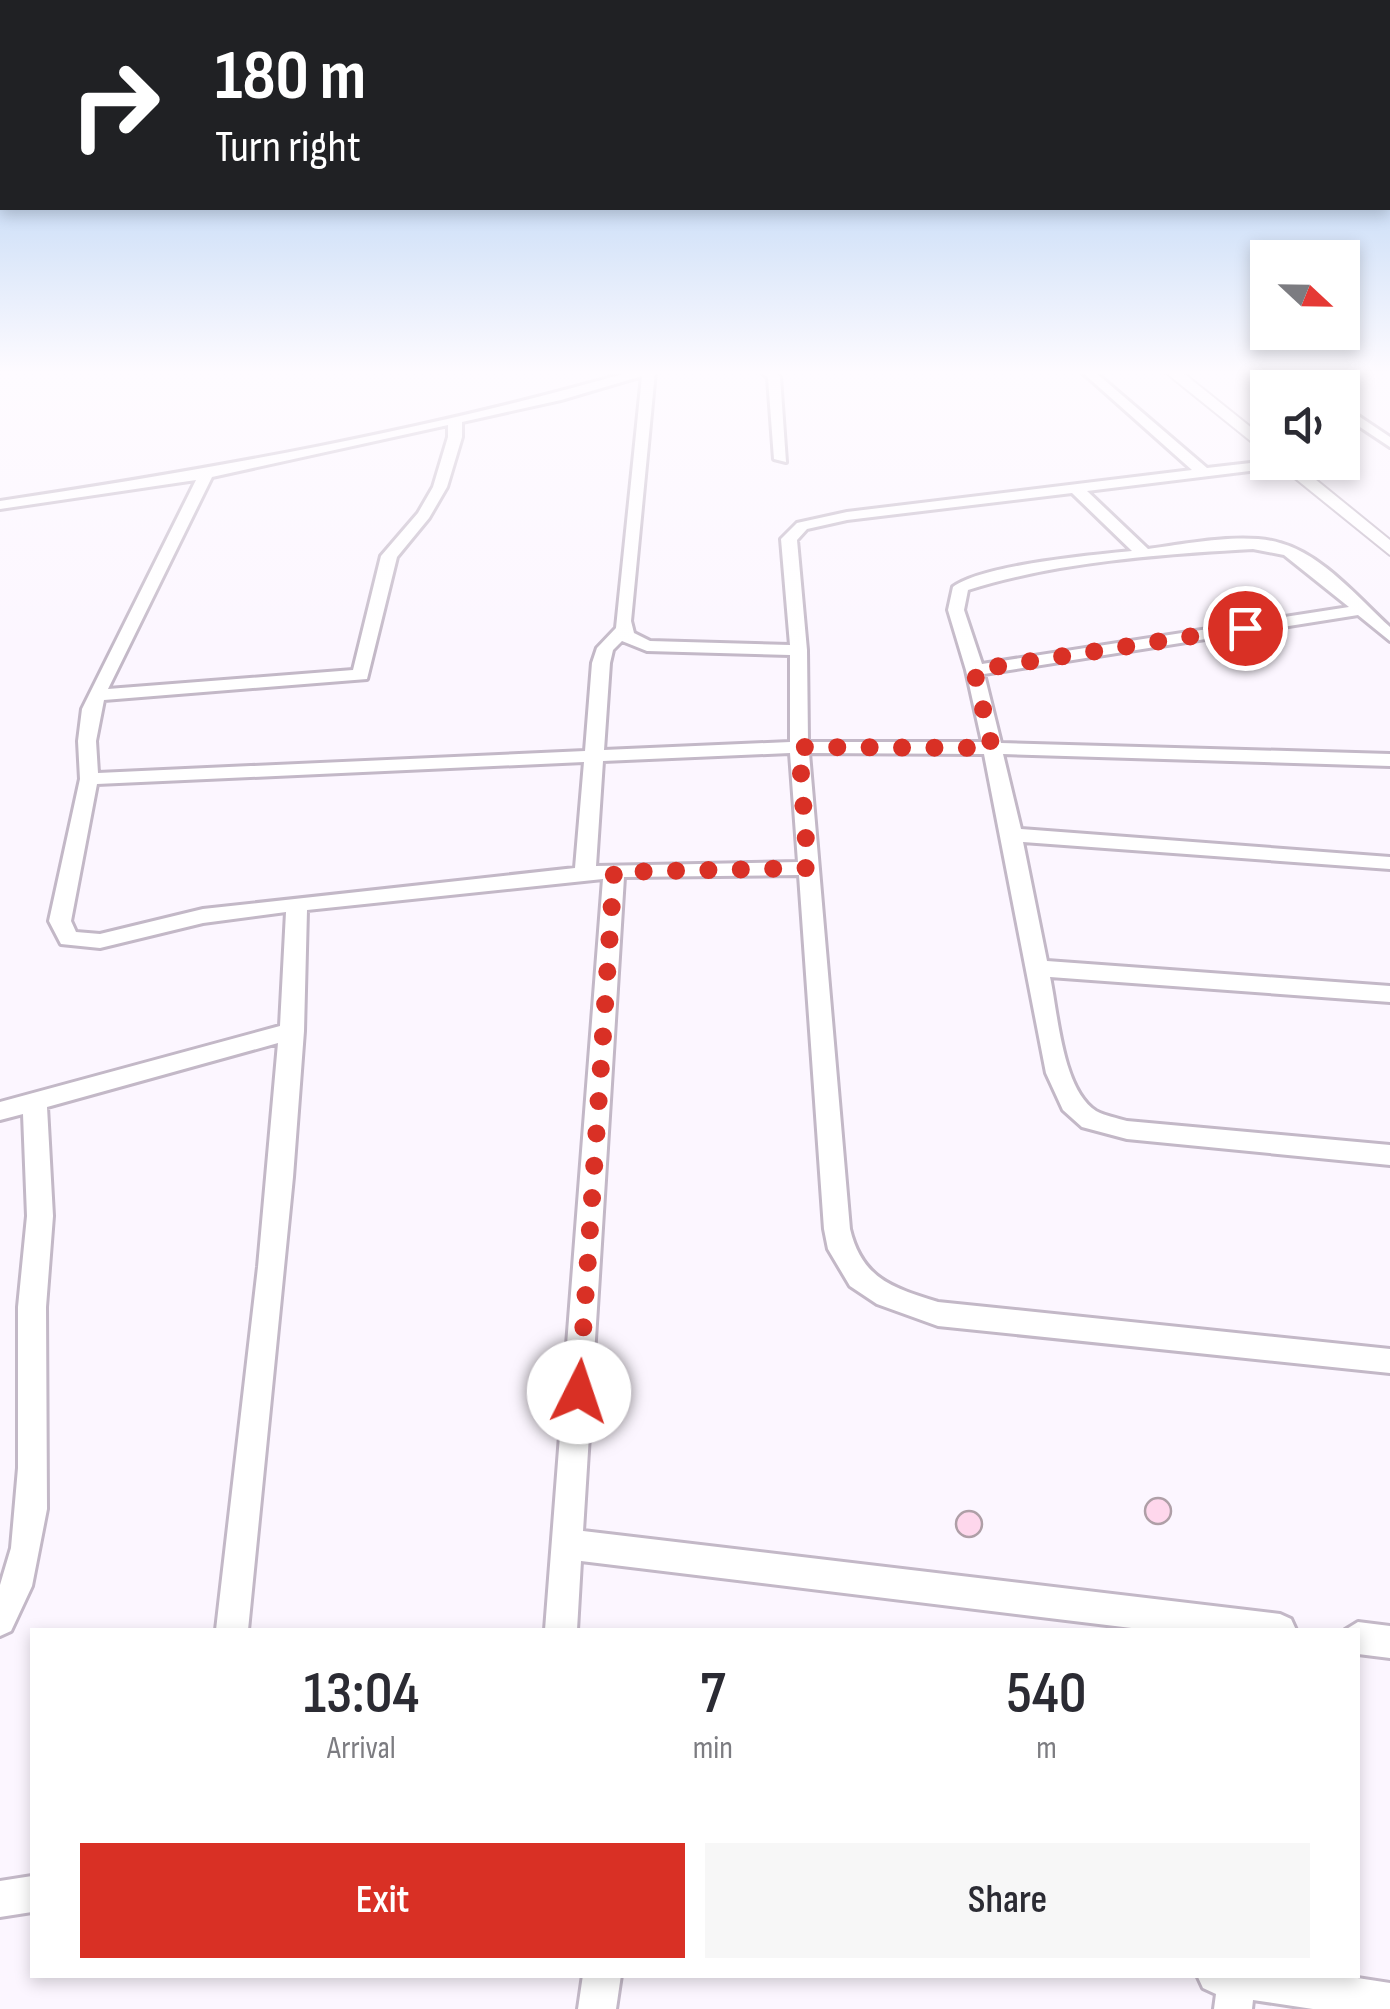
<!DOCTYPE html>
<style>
:root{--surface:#fff;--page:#f7f7f7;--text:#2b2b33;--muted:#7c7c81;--accent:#d93025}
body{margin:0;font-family:"Sofia Sans Condensed",sans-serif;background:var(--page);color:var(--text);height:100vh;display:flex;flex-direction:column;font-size:38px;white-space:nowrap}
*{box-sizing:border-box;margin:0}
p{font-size:32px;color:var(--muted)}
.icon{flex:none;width:55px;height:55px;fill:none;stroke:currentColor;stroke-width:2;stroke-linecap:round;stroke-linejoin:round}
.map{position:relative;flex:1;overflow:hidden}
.side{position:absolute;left:30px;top:1628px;width:1330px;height:350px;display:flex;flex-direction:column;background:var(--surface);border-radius:0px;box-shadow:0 5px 15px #0003}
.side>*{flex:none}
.banner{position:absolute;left:0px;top:0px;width:1390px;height:210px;box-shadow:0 5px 15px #0003;background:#202124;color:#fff;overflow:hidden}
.needle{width:65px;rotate:112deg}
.fabs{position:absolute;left:1250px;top:240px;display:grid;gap:20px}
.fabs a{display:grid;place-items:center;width:110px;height:110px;border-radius:0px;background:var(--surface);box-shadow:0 5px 15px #0003;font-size:50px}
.pin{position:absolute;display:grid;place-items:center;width:85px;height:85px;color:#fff;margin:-42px;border:5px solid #fff;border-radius:50%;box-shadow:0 2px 10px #0007}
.me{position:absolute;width:110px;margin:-55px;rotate:4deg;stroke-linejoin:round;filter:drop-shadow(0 0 8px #0008)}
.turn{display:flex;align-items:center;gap:35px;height:210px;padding:0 50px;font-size:45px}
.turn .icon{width:130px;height:130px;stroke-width:2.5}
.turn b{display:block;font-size:70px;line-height:85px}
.eta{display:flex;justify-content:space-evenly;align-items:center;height:170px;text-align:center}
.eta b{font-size:60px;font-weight:600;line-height:70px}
.button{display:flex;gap:20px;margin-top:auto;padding:20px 50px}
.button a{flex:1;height:115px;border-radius:0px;background:var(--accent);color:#fff;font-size:40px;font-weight:600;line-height:115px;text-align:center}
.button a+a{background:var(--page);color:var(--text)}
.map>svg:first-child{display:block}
.building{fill:#fed7ec;stroke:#af9fa7;stroke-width:2.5}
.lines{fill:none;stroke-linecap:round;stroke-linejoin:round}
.minor-casing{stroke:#c3b8c7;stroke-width:6}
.tertiary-casing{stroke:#c3b8c7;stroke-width:4}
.minor{fill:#fff;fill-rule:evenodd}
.tertiary{fill:#fff;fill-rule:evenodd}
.route{stroke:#d93025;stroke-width:18;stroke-dasharray:0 32.4}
</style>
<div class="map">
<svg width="1390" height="2009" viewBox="0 0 1390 2009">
<rect width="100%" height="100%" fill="#fcf6ff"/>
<g class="building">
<circle cx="1158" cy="1511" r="13"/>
<circle cx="969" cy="1524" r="13"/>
</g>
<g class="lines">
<defs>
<g id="minor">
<path d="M630,372H655L631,621L634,633L650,641L790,645L781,539L797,523L847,512L1192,470L1082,372H1095L1207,468L1268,461L1290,462L1283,467L1087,491L1148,549C1185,544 1244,532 1280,543C1323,555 1358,598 1390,627V641L1358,615L984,674L1001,743L1390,754V766L1003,754L1021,829L1390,857V869L1023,842L1047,961L1390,986V1002L1050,977C1058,1014 1062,1089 1096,1111C1105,1116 1117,1118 1127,1121L1390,1145V1165L1127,1139L1082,1127L1063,1110L1046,1073L984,754L809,753L850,1229C862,1279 893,1288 938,1302L1390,1349V1373L938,1326L877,1304L850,1286L828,1249L824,1229L799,875L624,877L583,1531L1280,1614L1291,1619L1296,1630H1148L581,1561L577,1630H545L603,879L307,910L304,1031L293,1177L248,1630H216L258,1267L278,1043L47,1107L53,1216L46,1307L47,1509L32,1586L11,1631L0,1636V1585L11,1548L18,1468V1307L27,1216L23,1114L0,1120V1102L280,1026L286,912L203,923L100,948L61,944L49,921L80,779L78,741L82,709L196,480L0,509V501C212,469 424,431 630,372ZM642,376L616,628L597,648L592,663L585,751L98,773L96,741L104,700L367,679L397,557L429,518L447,487L462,437V422L561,400ZM448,425V437L433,487L418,513L381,556L353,670L108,689L212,477ZM1072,493L1132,551C1092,555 982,565 953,587L948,610L966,670L982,742H808L807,650L797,540L807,529L847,520ZM1253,549L1284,555L1349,607L982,664L964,610L968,590C1055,562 1162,554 1253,549ZM622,641L647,651L790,655V742L604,750L610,663L613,650ZM790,753L798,862L596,866L603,761ZM584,762L575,868L203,909L100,934L76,932L71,921L97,784Z"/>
<polygon points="761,372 775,372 780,377 786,462 774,459 768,378"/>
<polygon points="1285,372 1299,372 1319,388 1304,388"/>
<polygon points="1342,405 1390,437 1390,447 1342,415"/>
<polygon points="1358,1622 1390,1626 1390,1658 1358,1654 1358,1630 1345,1630"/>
<polygon points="32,1876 32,1912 0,1917 0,1881"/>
<polygon points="583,1975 621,1975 616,2009 578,2009"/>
<polygon points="1197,1975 1338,1975 1390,1983 1390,2009 1313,2009 1253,2000 1252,2009 1214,2009 1216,1994 1203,1988"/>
</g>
<g id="tertiary">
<polygon points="1165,372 1182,372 1268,441 1268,455"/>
<polygon points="1275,462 1294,462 1390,540 1390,555"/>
</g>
</defs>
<use href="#minor" class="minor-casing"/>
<use href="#tertiary" class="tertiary-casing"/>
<use href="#minor" class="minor"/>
<use href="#tertiary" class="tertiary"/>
</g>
<linearGradient id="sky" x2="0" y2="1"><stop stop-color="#93beef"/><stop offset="0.57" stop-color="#fefbff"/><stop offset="1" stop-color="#fefbff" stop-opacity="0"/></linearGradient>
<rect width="1390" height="653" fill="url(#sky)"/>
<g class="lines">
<polyline class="route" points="579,1392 614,872 808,868 799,747 992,748 974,670 1245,628"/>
</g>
</svg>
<div class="fabs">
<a><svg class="needle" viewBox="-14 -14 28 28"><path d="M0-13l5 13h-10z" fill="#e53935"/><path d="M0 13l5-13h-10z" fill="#7c7c81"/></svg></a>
<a><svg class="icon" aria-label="sound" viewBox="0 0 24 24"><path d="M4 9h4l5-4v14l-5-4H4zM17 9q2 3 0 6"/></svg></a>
</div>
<div class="pin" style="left:1245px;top:628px;background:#d93025"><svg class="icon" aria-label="arrive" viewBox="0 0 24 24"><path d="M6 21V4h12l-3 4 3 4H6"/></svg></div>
<svg class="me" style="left:579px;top:1392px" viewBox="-20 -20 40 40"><circle r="19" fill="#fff"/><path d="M0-13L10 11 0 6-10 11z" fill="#d93025"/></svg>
<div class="banner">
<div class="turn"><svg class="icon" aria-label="right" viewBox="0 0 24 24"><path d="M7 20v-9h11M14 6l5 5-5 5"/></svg><div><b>180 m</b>Turn right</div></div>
</div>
<section class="side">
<div class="eta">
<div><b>13:04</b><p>Arrival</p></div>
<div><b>7</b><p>min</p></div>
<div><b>540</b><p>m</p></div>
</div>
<div class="button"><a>Exit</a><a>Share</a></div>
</section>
</div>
